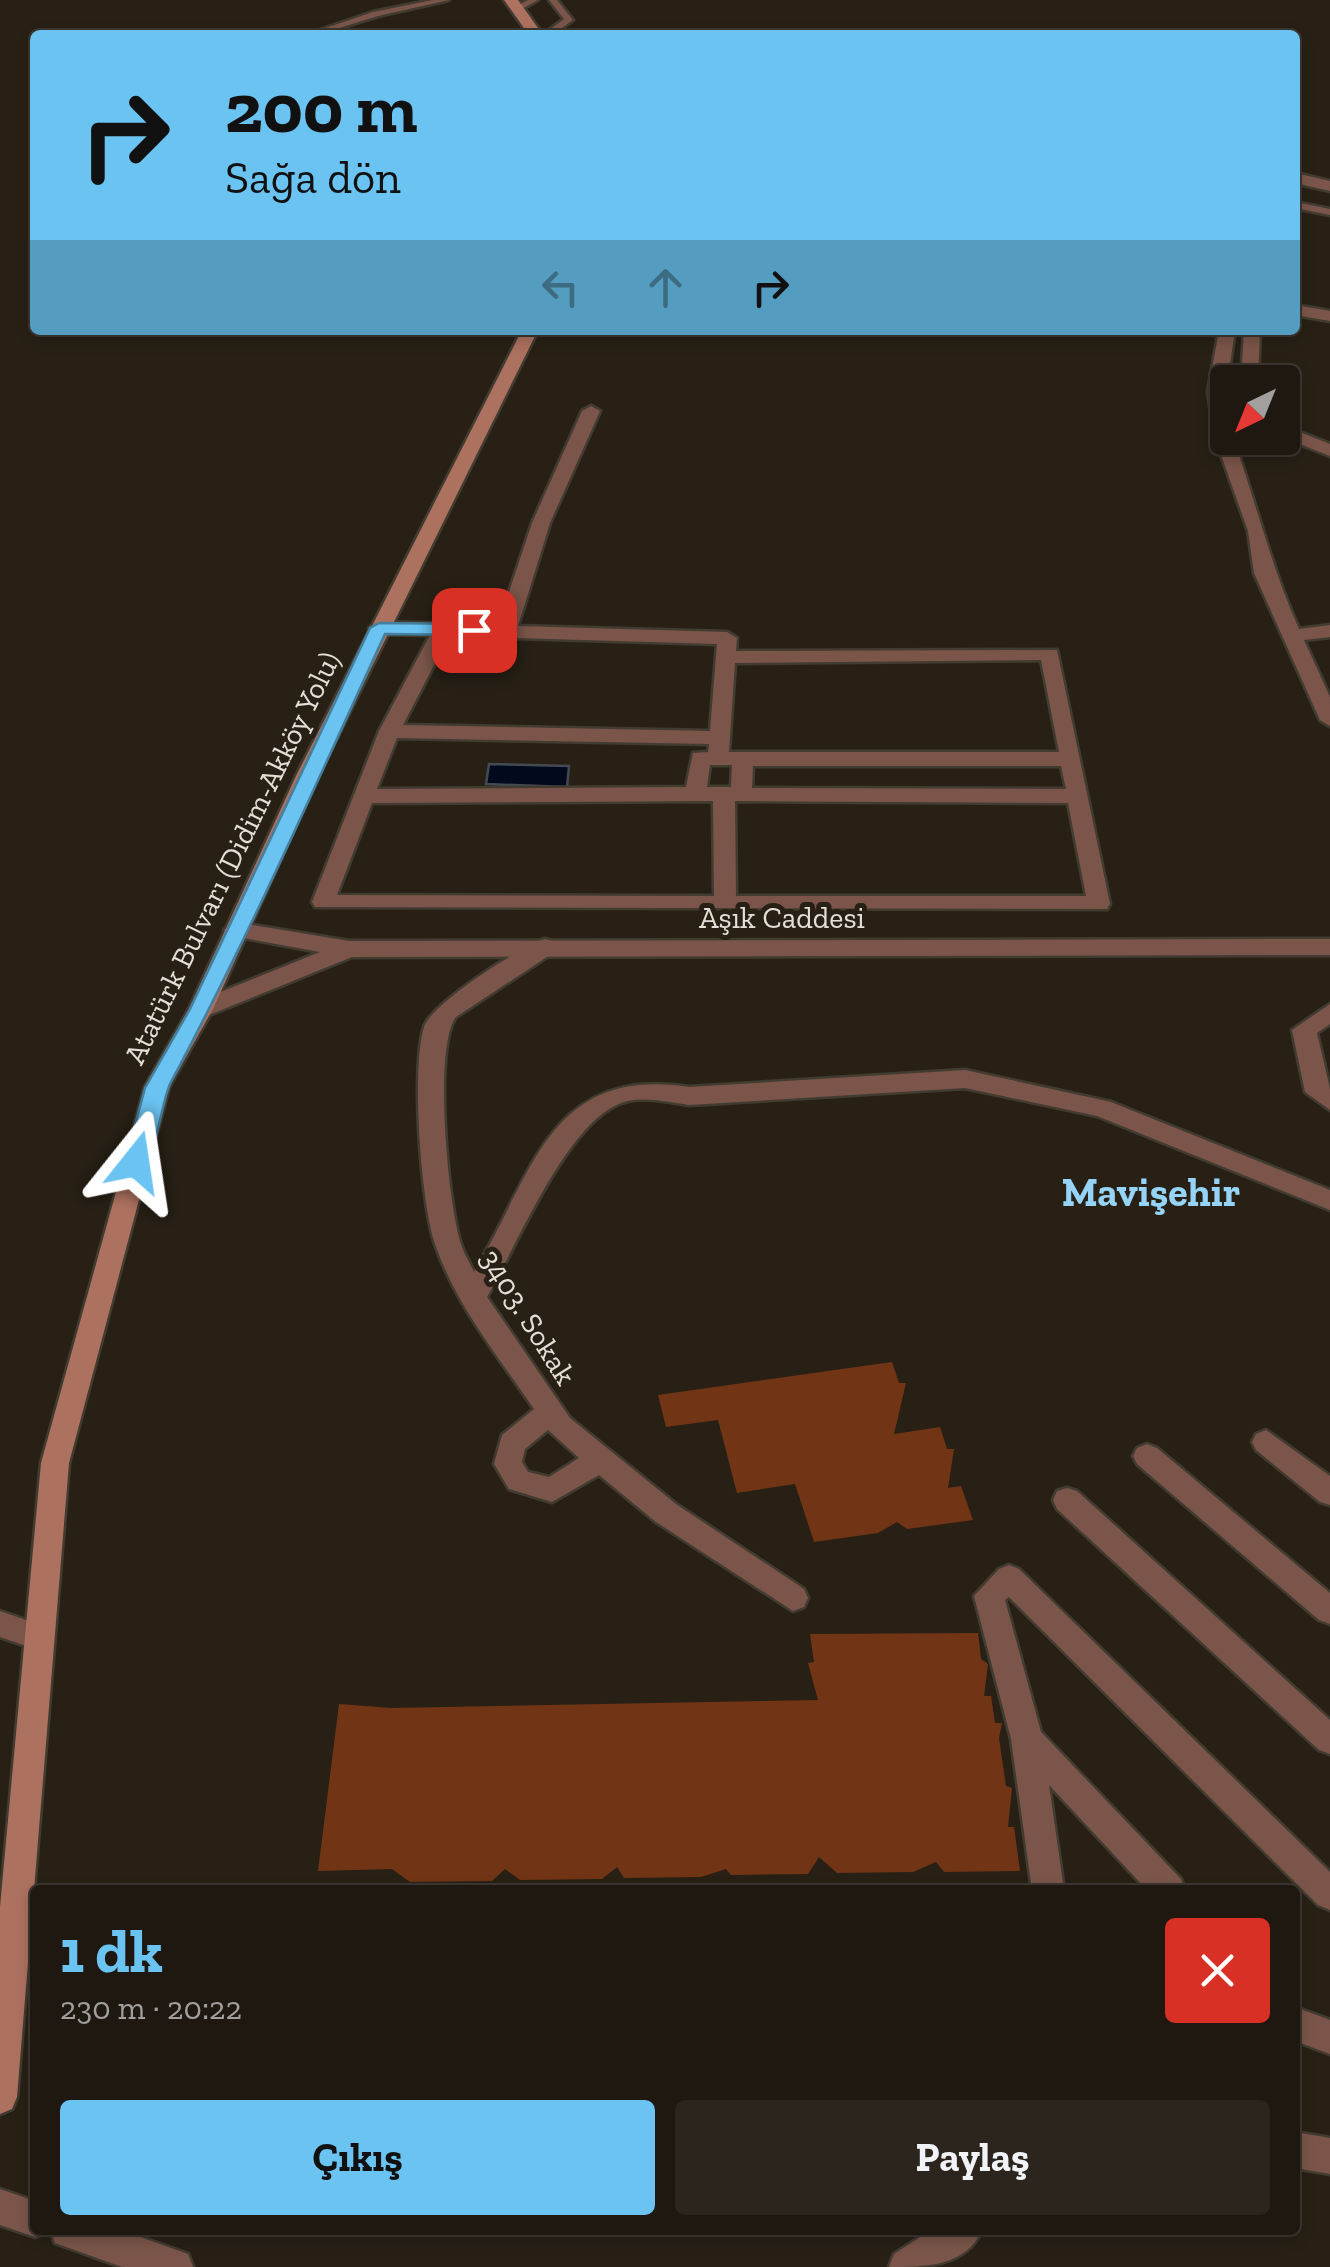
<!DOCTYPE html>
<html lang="tr">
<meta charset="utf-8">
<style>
:root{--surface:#1e1810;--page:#2b251e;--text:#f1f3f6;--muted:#a1a09f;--line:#3c3730;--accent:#6ac3f1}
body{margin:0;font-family:"Zilla Slab",serif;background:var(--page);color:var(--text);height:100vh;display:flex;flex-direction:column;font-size:38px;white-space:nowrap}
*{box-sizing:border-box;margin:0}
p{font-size:32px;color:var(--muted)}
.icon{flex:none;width:55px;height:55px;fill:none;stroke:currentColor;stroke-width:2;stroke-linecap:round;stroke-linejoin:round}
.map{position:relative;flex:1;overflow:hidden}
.panel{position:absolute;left:30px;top:1885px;width:1270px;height:350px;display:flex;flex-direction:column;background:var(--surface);border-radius:10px;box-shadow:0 5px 15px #0003,0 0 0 2px var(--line)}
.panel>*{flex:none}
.top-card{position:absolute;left:30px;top:30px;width:1270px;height:305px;border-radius:10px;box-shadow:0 5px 15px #0003,0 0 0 2px var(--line);background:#6ac3f1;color:#111;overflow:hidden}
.needle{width:65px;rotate:223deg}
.fabs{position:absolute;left:1210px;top:365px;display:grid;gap:20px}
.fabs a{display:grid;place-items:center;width:90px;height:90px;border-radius:10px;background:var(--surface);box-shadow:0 5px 15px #0003,0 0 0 2px var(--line);font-size:50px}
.pin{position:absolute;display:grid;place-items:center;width:85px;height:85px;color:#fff;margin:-42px;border-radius:20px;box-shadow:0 5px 15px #0006}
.me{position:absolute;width:110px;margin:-55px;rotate:15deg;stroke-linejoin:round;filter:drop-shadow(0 0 8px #0008)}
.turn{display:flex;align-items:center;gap:35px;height:210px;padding:0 30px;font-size:45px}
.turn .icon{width:130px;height:130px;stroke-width:2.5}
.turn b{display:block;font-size:70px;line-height:85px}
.lanes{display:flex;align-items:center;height:95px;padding:0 30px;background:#0003;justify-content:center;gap:50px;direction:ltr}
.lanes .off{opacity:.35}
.round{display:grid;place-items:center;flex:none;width:105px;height:105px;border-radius:10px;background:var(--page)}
.summary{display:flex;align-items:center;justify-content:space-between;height:170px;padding:0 30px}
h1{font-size:60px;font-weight:700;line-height:75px;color:var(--accent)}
.cta{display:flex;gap:20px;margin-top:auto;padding:20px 30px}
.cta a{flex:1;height:115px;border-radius:10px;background:var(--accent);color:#111;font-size:40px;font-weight:700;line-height:115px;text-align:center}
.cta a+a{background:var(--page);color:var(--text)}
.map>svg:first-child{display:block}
.water{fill:#000a1c;stroke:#444a54;stroke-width:2.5}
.building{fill:#713515}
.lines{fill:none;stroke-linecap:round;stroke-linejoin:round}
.service-casing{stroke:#423b30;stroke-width:5}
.minor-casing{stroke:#423b30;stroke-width:5}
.tertiary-casing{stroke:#423b30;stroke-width:5}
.secondary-casing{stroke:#423b30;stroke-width:5}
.service{fill:#7b554a;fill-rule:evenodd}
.minor{fill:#7b554a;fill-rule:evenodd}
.tertiary{fill:#7b554a;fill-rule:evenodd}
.secondary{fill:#ad715f;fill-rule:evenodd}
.route{fill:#6ac3f1;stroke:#457f9d;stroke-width:2.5}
.labels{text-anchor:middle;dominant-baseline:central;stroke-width:10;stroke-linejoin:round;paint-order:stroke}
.street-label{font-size:30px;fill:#e4dfd8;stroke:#282015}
.district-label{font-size:40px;font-weight:bold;fill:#95d4f6;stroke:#282015}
</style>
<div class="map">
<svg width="1330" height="2267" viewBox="0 0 1330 2267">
<rect width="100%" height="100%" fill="#282015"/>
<polygon class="water" points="489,764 569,766 567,787 486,784"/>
<g class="building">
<polygon points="892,1362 899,1383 906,1383 894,1434 940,1427 947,1449 954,1449 948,1488 961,1486 973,1520 907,1529 897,1522 878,1533 814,1542 795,1484 737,1493 718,1420 666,1427 658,1395"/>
<polygon points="978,1633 981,1659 988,1664 984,1696 991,1696 995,1723 1002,1723 999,1738 1006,1786 1012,1788 1008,1827 1014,1827 1020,1871 944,1872 936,1862 913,1872 837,1873 819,1857 808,1874 731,1875 726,1869 701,1877 624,1878 617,1867 602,1879 520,1880 505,1869 492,1881 410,1882 392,1869 318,1871 339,1704 391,1708 818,1700 808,1663 814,1662 810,1634"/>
</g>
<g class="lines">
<defs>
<g id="service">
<polygon points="433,0 449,0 378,16 317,35 305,35 373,12"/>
<polygon points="528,0 538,0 520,10 513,8"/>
<polygon points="549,0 557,0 573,20 552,35 542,35 564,19"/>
<polygon points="1295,202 1330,209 1330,215 1295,208"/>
</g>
<g id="minor">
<polygon points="1295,305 1330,311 1330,321 1295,315"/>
<path d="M1219,330H1235L1226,391L1228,438H1233C1256,502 1271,567 1299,629L1330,625V637L1304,640L1330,697V726L1320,720L1254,573L1248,531L1214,435L1208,391Z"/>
<polygon points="1244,330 1260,330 1258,382 1241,382"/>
<path d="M591,406L600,411L550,523L518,626L727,632L737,638L736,651L1057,650L1110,904L1107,909L315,907L312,902L379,731L430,635L379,634L369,628L379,622L498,625L532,523L582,411ZM449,636L717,644L710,731L403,725ZM1041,660L1059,752H729L735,663ZM397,738L709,744L708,752L693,753L686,787L377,789ZM710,765H732L731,787H707ZM753,766H1061L1066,789L752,788ZM713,801L714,896L337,895L372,803ZM735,801L1068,803L1086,896H736Z"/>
<polygon points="1282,425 1330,444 1330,456 1282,437"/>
<path d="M545,939L553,941L557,947L553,953L456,1017C433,1047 448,1205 461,1244C464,1254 470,1263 474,1272C534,1174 548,1066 689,1087L965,1070L1111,1102L1330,1190V1210L1097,1116L965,1088L689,1105C669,1102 648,1097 628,1101C570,1113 517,1246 487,1297L570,1418L676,1504L804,1589L808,1598L804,1607L793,1611L656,1522L599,1475L552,1502L509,1489L494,1464L502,1435L534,1409C499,1358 457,1306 436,1247C421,1207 411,1068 424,1027C431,1004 521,946 545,939ZM548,1430L579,1458L549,1477L528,1472L522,1462L525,1449Z"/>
<polygon points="1330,1004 1330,1024 1317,1033 1330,1089 1330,1110 1305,1092 1292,1030"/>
<polygon points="1266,1430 1330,1476 1330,1505 1320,1502 1256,1450 1252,1442 1256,1434"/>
<polygon points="1147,1444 1157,1448 1330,1593 1330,1624 1319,1620 1137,1464 1133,1456 1137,1448"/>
<polygon points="1067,1488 1077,1491 1330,1720 1330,1754 1319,1750 1057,1509 1053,1500 1057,1491"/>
<polygon points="1009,1565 1019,1569 1330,1872 1330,1910 1318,1905 1009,1597 1005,1600 1041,1732 1181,1879 1185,1890 1147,1890 1049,1785 1064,1890 1032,1890 1011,1739 974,1596 999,1569"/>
<polygon points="0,1611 49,1628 53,1637 49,1646 38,1650 0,1637"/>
<polygon points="1295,2007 1330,2020 1330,2054 1295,2041"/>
<polygon points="1295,2132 1330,2138 1330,2174 1295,2168"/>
<path d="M931,2230H982C966,2267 924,2267 889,2267L894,2254Z"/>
</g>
<g id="tertiary">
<polygon points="1295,173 1330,181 1330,191 1295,183"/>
<polygon points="235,922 349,941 1330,939 1330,955 352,957 209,1015 193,1015 189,1009 193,1003 320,952 227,935 224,930"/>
<polygon points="0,2189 35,2201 35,2230 48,2232 35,2237 0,2225"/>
<polygon points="50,2230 121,2230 188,2254 193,2267 122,2267 55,2243"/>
</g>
<g id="secondary">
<polygon points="504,0 518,0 543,35 529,35"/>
<polygon points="522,330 538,330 318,776 213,1009 169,1087 69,1463 17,2097 12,2109 0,2114 0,1907 41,1463 145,1087 189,1009 296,776"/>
</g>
</defs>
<use href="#service" class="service-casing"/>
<use href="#minor" class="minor-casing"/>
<use href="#tertiary" class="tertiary-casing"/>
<use href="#secondary" class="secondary-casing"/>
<use href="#service" class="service"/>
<use href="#minor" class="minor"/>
<use href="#tertiary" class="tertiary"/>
<use href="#secondary" class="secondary"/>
</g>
<path class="route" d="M379,623L474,624L484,630L474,635L385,634C316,784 249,936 171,1082C160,1102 157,1165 136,1171L128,1169L125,1162L145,1088L190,1009L370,628Z"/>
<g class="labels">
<g class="street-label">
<text transform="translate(232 858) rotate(-64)">Atatürk Bulvarı (Didim-Akköy Yolu)</text>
<text x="782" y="918">Aşık Caddesi</text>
<text transform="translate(528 1317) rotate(58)">3403. Sokak</text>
</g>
<g class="district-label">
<text x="1151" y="1192">Mavişehir</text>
</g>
</g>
</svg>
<div class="fabs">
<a><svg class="needle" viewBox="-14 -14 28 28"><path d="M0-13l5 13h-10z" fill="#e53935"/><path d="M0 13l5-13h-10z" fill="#a1a09f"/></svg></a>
</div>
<div class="pin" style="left:474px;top:630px;background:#d93025"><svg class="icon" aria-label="arrive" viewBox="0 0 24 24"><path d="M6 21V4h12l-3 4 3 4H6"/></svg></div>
<svg class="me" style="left:136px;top:1162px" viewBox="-20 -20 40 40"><path d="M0-17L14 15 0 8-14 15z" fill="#6ac3f1" stroke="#fff" stroke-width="4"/></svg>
<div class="top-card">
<div class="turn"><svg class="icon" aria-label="right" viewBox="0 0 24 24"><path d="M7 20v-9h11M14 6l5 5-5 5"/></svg><div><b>200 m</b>Sağa dön</div></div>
<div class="lanes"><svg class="icon off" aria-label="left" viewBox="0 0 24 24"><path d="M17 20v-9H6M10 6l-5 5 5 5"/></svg><svg class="icon off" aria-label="ahead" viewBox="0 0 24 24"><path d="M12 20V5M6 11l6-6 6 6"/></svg><svg class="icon" aria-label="right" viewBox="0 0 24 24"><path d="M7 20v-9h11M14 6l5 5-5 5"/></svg></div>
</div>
<section class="panel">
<div class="summary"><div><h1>1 dk</h1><p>230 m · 20:22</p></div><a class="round" style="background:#d93025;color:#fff"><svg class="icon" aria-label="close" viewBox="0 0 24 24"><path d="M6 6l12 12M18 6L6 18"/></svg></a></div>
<div class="cta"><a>Çıkış</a><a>Paylaş</a></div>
</section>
</div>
